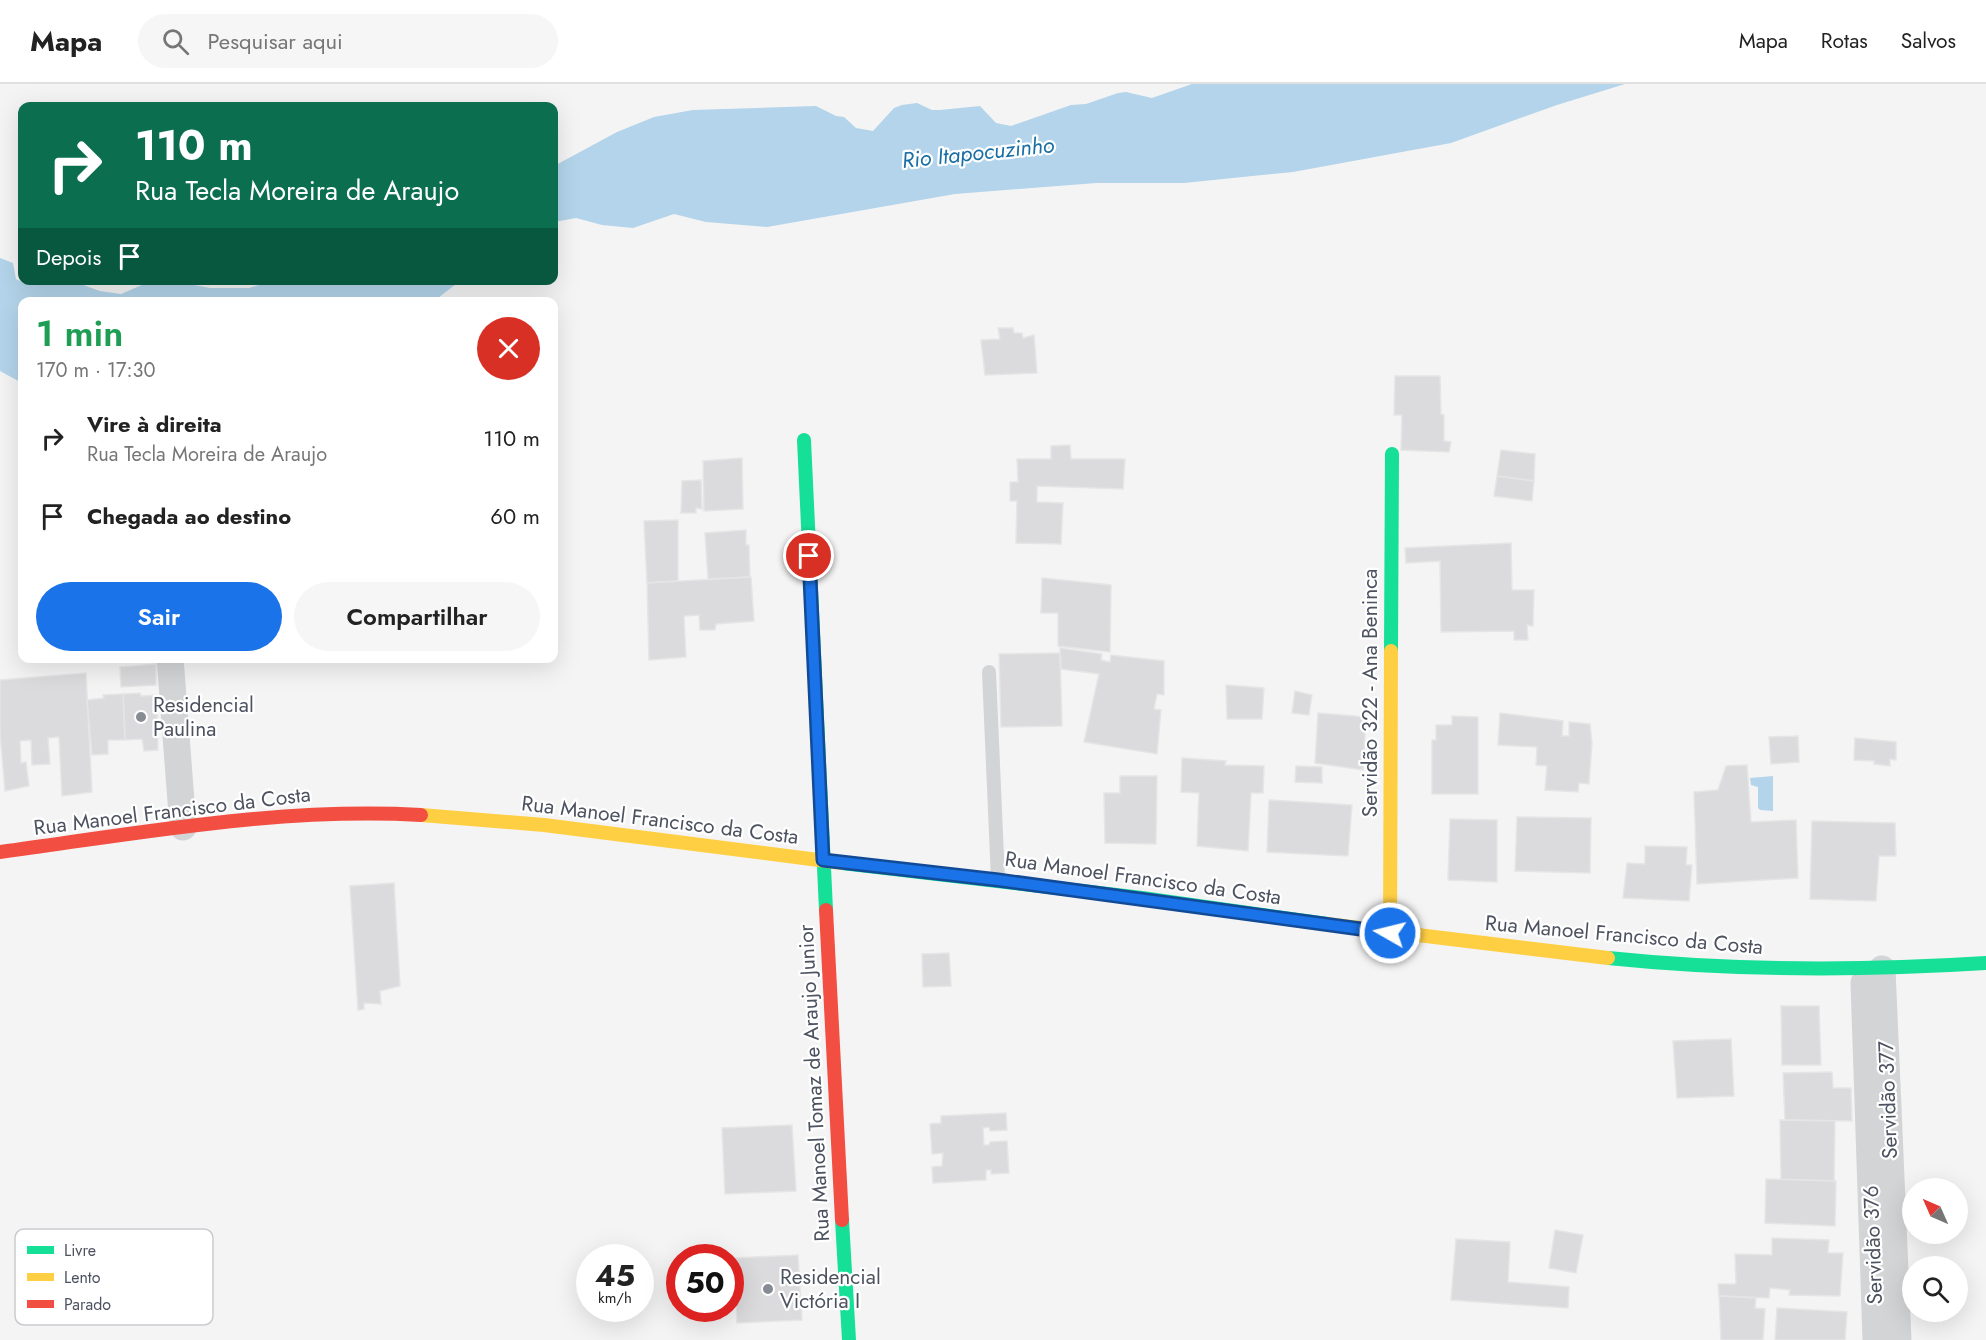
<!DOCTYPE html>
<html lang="pt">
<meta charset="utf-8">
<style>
:root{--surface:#fff;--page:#f6f6f6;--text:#222;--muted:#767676;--line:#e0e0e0;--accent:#1a73e8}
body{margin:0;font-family:Jost,sans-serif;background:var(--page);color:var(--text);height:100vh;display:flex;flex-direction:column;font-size:22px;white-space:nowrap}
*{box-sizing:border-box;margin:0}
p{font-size:20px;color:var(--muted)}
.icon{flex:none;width:33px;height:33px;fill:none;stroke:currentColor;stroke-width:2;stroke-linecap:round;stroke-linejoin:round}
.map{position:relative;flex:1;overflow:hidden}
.side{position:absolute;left:18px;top:213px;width:540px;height:366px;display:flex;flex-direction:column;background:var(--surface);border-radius:12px;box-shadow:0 6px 24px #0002}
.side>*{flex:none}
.guide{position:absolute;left:18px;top:18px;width:540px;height:183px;border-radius:12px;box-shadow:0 6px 24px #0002;background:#0b6e4f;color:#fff;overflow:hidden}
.needle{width:39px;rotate:315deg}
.controls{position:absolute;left:1902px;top:1094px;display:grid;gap:12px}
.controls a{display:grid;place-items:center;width:66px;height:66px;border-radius:50%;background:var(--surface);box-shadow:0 6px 24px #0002;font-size:30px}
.speed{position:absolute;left:576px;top:1160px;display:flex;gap:12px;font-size:30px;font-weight:700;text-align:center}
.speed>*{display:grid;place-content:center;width:78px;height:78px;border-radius:50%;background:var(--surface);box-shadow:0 6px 24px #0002;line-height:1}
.speed small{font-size:15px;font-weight:400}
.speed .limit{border:9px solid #d22;background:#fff;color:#111}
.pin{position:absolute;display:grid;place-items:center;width:51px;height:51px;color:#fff;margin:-26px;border:3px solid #fff;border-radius:50%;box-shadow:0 2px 6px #0007}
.me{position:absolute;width:66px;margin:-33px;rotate:278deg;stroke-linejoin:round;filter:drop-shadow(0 0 4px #0008)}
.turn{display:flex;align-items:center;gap:21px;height:126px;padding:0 18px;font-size:27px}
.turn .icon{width:78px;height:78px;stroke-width:2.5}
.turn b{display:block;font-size:42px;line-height:51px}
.then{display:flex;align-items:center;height:57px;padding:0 18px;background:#0003;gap:12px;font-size:22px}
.round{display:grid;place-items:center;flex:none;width:63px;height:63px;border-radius:32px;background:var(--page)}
.summary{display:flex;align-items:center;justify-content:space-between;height:102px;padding:0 18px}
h1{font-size:36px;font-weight:600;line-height:45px;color:#1e9e55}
.button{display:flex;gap:12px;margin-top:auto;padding:12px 18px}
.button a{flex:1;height:69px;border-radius:36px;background:var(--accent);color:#fff;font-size:24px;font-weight:600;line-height:69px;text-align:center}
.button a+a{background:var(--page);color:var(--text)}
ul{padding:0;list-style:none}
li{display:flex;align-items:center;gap:18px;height:78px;padding:0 18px}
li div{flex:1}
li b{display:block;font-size:22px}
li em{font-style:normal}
header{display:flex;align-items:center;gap:36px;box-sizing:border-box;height:84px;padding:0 30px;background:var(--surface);border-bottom:2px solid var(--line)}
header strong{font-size:28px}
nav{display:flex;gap:33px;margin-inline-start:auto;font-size:21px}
.search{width:420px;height:54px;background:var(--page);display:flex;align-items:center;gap:15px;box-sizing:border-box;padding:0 21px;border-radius:33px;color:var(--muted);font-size:22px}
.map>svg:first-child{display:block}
.water{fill:#b3d4ea}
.building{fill:#dbdbdd;stroke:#e5e5e6;stroke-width:1.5}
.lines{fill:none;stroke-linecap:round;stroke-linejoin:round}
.lane{stroke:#d3d4d6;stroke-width:14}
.street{stroke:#d3d4d6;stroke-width:27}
.fast{stroke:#16e098;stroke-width:14}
.slow{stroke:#ffcf43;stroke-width:14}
.jam{stroke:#f24e42;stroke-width:14}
.route-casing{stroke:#114b97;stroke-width:15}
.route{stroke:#1a73e8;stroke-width:10}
.poi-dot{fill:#878b93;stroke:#fff;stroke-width:2}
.labels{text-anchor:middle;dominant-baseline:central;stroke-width:4.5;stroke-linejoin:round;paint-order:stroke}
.street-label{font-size:21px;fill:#4c525f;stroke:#fff}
.poi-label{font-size:21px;fill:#4c525f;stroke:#fff;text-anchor:start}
.water-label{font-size:22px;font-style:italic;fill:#196ea5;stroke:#fff}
.key{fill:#fff;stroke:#c9cbcf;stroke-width:1.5}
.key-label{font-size:16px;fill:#4c525f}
</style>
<header>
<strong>Mapa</strong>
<div class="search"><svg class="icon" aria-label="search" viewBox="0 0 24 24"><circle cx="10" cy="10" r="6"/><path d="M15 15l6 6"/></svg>Pesquisar aqui</div>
<nav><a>Mapa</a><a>Rotas</a><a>Salvos</a></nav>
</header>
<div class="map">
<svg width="1986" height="1256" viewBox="0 0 1986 1256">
<rect width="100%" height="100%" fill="#f4f4f4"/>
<g class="water">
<polygon points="1192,0 1625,0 1557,21 1451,59 1293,88 1184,99 1096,99 955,110 767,143 706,138 674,130 633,144 602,141 576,134 554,138 554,82 617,48 654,33 693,26 816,22 836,32 844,33 856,44 873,47 894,24 902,21 917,19 932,26 940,26 980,22 996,39 1011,42 1071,21 1086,20 1118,9 1126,8 1152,14"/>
<polygon points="0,174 13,179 16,195 24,199 28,196 72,197 100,207 121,210 151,197 173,197 210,204 249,204 276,196 460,197 434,217 22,218 22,299 0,287"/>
<polygon points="1773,692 1773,727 1760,726 1758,724 1758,703 1751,701 1750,694"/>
</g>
<g class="building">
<polygon points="998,244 1013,244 1014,249 1022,249 1023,254 1034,251 1037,289 985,291 981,256 1000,255"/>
<polygon points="1395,292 1440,292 1441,330 1444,331 1444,357 1451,358 1449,368 1401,366 1402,331 1394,331"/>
<polygon points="1070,361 1071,375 1125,375 1123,405 1037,402 1037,418 1063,419 1061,460 1016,459 1017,417 1010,417 1010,398 1018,398 1017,375 1051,375 1051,362"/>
<polygon points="1501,366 1535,370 1534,397 1497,392"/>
<polygon points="742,374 743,425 704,427 703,377"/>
<polygon points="1497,392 1534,397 1532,417 1494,412"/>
<polygon points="701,396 702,425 696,424 696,429 681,429 682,397"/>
<polygon points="678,436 678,497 647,499 644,437"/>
<polygon points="746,446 746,461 749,461 750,493 708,495 705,449"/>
<polygon points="1511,459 1512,506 1534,506 1533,542 1527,541 1528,556 1514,556 1514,547 1441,548 1440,477 1406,479 1405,464"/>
<polygon points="751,493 754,537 716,540 715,546 700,546 699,531 684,532 686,573 649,576 647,499"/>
<polygon points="1042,494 1111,501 1110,568 1058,562 1058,529 1041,529"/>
<polygon points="1060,564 1102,570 1101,576 1110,578 1111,571 1164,577 1164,611 1157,610 1154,625 1161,626 1157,670 1084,658 1099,590 1061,585"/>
<polygon points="1060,569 1062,642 1001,643 999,570"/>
<polygon points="156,580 156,601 121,603 120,583"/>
<polygon points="86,589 92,708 62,712 59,653 48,654 50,680 32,681 31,656 20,657 21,679 26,678 29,702 5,707 0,649 0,596"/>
<polygon points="1226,601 1264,604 1262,635 1227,635"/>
<polygon points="1295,607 1312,611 1309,631 1292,629"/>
<polygon points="140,609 141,612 157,611 158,666 144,667 142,655 125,656 123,610"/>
<polygon points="123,610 125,656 108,656 108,670 92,671 87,616 104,614 103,611"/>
<polygon points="1318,629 1366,633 1363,686 1315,679"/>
<polygon points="1500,629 1563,637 1562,652 1569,652 1569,638 1590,640 1592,659 1589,700 1579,699 1578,708 1545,706 1547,682 1536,681 1537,663 1498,661"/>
<polygon points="1452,632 1478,633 1478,710 1432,710 1432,656 1436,656 1436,641 1452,641"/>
<polygon points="1798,652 1799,678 1771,680 1769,653"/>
<polygon points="1855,654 1896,658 1896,676 1890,675 1890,682 1874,680 1874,677 1854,676"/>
<polygon points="1182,674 1226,677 1225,681 1264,682 1263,709 1251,709 1248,767 1197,762 1199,709 1181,708"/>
<polygon points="1747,681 1751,738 1796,736 1798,794 1697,800 1694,708 1718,706 1726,682"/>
<polygon points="1296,682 1322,683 1322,699 1295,698"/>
<polygon points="1120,692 1157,692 1156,760 1105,759 1104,709 1120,709"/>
<polygon points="1269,716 1352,721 1348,772 1267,768"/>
<polygon points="1517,733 1591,734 1590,789 1515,787"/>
<polygon points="1450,735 1497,736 1497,798 1448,796"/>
<polygon points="1812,737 1895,739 1896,772 1879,772 1876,817 1810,815"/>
<polygon points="1645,762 1687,763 1686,781 1692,781 1689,817 1623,814 1627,779 1645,780"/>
<polygon points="394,799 400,902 380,907 381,920 364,919 364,925 358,926 350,802"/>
<polygon points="949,869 951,902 923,903 922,870"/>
<polygon points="1781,922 1819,922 1821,981 1782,981"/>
<polygon points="1731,955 1734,1012 1677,1014 1673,957"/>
<polygon points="1832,988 1833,1004 1851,1004 1852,1037 1785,1036 1783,989"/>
<polygon points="1006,1029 1007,1046 990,1047 989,1043 983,1044 984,1061 989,1061 990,1058 1007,1057 1009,1089 991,1090 991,1086 986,1086 986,1096 933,1099 932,1083 942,1082 943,1069 932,1070 930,1040 941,1039 941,1032"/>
<polygon points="1780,1036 1835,1037 1834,1097 1781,1096"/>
<polygon points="792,1041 796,1107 725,1110 722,1044"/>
<polygon points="1766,1095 1836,1097 1835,1142 1765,1139"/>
<polygon points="1555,1146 1583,1151 1576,1189 1549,1184"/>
<polygon points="1772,1154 1829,1156 1828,1169 1843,1169 1840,1212 1789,1211 1790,1206 1770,1204 1769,1214 1719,1212 1718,1200 1736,1200 1735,1170 1772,1171"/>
<polygon points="1456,1155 1510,1158 1508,1198 1569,1203 1568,1224 1451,1216"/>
<polygon points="798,1171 802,1236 737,1239 734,1174"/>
<polygon points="1719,1212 1756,1214 1755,1224 1765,1225 1763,1256 1721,1256"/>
<polygon points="1777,1224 1847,1228 1845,1256 1775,1256"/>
</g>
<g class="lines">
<polyline class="lane" points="989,588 998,796"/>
<g class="street">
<polyline points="170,574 183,743"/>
<polyline points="1882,885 1898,1256"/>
<polyline points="1864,899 1876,1256"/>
</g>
<g class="fast">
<polyline points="804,356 826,826"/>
<polyline points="1391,567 1392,370"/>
<polyline points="842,779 1142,814 1327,840"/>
<path d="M1608,874C1734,887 1860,887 1986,879"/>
<polyline points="842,1136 849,1256"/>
</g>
<g class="slow">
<polyline points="421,731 544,741 842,779"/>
<polyline points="1327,840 1608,874"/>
<polyline points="1390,849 1391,567"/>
</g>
<g class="jam">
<path d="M0,768C140,749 280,723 421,731"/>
<polyline points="826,826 842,1136"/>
</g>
</g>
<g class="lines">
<defs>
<polyline id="route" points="809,472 823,776 998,796 1390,849"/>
</defs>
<use href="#route" class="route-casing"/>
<use href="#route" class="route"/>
</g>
<g class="poi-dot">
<circle cx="141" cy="633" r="6"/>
<circle cx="768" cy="1205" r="6"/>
</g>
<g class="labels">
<g class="street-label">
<text transform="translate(1370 609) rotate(-90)">Servidão 322 - Ana Beninca</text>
<text transform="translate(172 727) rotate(-7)">Rua Manoel Francisco da Costa</text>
<text transform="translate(660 736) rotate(7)">Rua Manoel Francisco da Costa</text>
<text transform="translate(1143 794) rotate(8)">Rua Manoel Francisco da Costa</text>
<text transform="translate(1624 851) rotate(5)">Rua Manoel Francisco da Costa</text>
<text transform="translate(814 999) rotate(-93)">Rua Manoel Tomaz de Araujo Junior</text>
<text transform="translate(1888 1016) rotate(-92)">Servidão 377</text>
<text transform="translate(1873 1161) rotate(-92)">Servidão 376</text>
</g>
<g class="poi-label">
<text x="153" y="621">Residencial<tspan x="153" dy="24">Paulina</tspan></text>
<text x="780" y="1193">Residencial<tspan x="780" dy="24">Victória I</tspan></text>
</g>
<g class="water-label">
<text transform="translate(978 68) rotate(-6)">Rio Itapocuzinho</text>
</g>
</g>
<rect x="15" y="1145" width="198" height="96" rx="9" class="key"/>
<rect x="27" y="1162" width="27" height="8" fill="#16e098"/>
<rect x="27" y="1189" width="27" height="8" fill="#ffcf43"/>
<rect x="27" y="1216" width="27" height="8" fill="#f24e42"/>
<g class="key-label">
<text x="64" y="1172">Livre</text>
<text x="64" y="1199">Lento</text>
<text x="64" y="1226">Parado</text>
</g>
</svg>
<div class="controls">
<a><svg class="needle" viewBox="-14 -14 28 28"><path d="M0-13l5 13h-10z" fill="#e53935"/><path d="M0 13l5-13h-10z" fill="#767676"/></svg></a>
<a><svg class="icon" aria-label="search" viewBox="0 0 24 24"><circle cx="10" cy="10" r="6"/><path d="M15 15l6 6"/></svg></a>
</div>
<div class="speed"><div>45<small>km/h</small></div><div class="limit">50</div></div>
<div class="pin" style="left:809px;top:472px;background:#d93025"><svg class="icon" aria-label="arrive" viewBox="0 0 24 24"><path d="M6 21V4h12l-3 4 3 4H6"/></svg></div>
<svg class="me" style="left:1390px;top:849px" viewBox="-20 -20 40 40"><circle r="17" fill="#1a73e8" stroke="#fff" stroke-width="3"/><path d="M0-11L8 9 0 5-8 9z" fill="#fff"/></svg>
<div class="guide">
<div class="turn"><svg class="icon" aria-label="right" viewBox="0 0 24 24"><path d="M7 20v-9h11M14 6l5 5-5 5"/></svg><div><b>110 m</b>Rua Tecla Moreira de Araujo</div></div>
<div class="then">Depois<svg class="icon" aria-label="arrive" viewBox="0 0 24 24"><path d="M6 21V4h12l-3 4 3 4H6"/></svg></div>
</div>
<section class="side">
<div class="summary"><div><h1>1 min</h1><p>170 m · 17:30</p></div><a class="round" style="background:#d93025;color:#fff"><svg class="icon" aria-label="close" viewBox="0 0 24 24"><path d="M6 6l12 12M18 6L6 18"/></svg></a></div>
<ul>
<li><svg class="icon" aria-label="right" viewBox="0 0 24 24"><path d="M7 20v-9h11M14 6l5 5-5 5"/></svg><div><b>Vire à direita</b><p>Rua Tecla Moreira de Araujo</p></div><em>110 m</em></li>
<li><svg class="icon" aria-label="arrive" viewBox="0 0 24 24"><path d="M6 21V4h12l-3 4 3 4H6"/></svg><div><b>Chegada ao destino</b></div><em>60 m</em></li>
</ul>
<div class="button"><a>Sair</a><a>Compartilhar</a></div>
</section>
</div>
